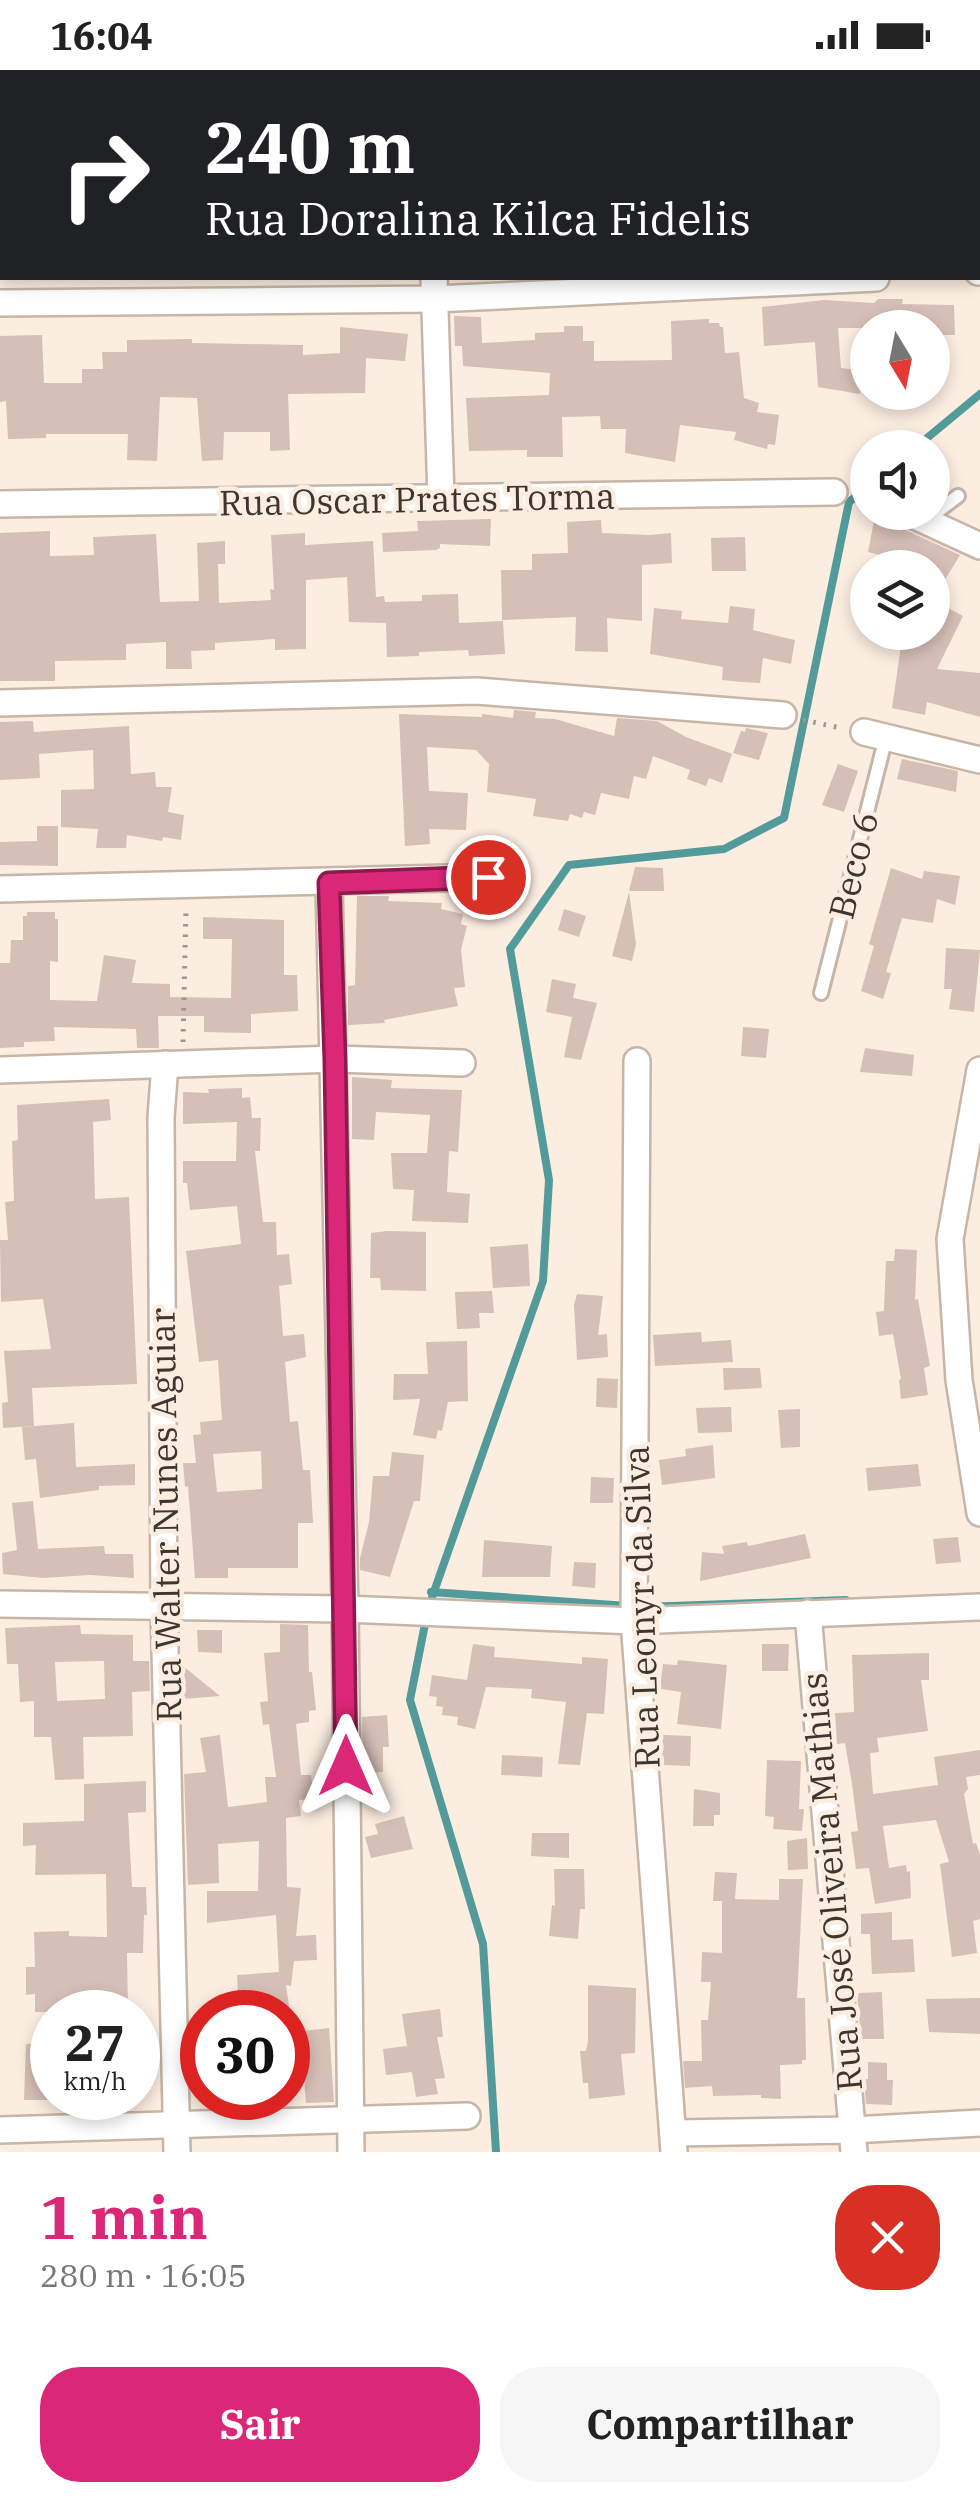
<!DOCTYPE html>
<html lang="pt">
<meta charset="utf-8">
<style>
:root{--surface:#fff;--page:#f6f6f6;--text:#222;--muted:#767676;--accent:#db2777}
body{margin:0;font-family:"IBM Plex Serif",serif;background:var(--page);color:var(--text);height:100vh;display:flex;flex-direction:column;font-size:38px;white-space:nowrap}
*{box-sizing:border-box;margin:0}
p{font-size:32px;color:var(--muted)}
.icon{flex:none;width:55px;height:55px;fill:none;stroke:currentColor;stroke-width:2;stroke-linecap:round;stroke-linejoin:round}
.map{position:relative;height:2082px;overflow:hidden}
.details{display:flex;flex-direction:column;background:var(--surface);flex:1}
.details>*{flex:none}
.hud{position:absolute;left:0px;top:0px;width:980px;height:210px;box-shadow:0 5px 15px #0003;background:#202124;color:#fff;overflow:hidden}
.needle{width:65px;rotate:170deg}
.tools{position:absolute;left:850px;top:240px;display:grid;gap:20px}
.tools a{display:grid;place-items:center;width:100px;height:100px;border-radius:50%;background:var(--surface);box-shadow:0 5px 15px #0003;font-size:50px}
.speed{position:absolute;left:30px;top:1920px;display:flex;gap:20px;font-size:50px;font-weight:700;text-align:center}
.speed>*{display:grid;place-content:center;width:130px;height:130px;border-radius:50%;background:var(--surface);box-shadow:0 5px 15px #0003;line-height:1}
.speed small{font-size:25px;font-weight:400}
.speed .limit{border:15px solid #d22;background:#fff;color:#111}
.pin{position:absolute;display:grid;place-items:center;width:85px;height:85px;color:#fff;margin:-42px;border:5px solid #fff;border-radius:50%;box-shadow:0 2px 10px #0007}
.me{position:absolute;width:110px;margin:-55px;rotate:0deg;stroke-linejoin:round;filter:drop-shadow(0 0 8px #0008)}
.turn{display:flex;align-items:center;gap:35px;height:210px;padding:0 40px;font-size:45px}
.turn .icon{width:130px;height:130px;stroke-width:2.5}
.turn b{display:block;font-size:70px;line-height:85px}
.round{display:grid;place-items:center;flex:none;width:105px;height:105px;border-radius:40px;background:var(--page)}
.summary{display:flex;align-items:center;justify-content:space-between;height:170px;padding:0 40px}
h1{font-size:60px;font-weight:700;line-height:75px;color:var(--accent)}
.primary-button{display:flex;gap:20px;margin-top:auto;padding:20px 40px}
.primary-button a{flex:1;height:115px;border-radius:40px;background:var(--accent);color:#fff;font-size:40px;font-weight:700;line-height:115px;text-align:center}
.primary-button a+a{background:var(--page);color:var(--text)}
.status{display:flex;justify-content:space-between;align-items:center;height:70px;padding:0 50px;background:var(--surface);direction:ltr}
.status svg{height:28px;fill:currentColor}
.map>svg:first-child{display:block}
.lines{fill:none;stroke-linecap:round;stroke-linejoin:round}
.stream{stroke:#539b9a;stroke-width:8}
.building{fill:#d6bfb6;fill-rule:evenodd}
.service-casing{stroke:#c7b6a7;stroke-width:18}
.minor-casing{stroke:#c7b6a7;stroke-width:30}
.path{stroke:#a0958c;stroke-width:5;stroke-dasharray:2.5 8;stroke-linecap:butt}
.service{stroke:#fff;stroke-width:12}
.minor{stroke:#fff;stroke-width:25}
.route-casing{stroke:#8e194d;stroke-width:25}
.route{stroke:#db2777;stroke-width:18}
.labels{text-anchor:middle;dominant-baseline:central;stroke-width:9;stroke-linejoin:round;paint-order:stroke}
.street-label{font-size:35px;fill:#3d3630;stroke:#fcede1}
</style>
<div class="status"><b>16:04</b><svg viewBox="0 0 49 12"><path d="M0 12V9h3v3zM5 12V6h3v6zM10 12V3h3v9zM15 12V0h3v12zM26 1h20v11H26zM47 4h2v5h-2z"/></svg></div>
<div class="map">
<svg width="980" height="2082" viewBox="0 0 980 2082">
<rect width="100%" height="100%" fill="#fcede1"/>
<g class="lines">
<g class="stream">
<polyline points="915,378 980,324"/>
<polyline points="431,1522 642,1537 846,1530"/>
<polyline points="429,1536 543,1211 549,1110 510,879 569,795 724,779 784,748 849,432 868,417"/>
<polyline points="426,1549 410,1630 483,1874 496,2082"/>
</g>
</g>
<g class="building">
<polygon points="878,229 903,229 902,234 954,235 955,265 933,265 932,258 838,258 841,298 864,301 860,324 818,317 815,272 764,276 762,237 824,230 874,233"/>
<polygon points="454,246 481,247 482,273 535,270 535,263 564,262 564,256 583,256 583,271 594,271 594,291 672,290 671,251 709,249 709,253 719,253 720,257 723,257 725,283 739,282 744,328 759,333 757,342 779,345 775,375 768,374 767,379 734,370 736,362 680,355 675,392 625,383 626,359 601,359 600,346 562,347 563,387 527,387 527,380 469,381 466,328 549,325 550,303 463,296 462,276 455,276"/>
<polygon points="340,257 408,264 405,291 366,288 365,323 288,324 290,380 270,381 270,362 224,362 223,390 202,391 197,328 160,327 157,391 127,390 128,364 46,364 46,368 8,369 6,331 0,332 0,266 42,265 44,313 82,313 82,299 103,299 102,282 127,282 127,270 192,269 192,273 303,275 303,285 340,283"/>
<polygon points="491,449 490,476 440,474 440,478 436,480 383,482 382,463 418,461 417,451"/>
<polygon points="601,450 602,463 649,465 671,463 672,493 642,495 642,551 607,548 608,582 575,581 576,547 502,550 501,500 532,500 532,484 568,483 567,452"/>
<polygon points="874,451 901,458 960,485 932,531 932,498 906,498 888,487 868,482"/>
<polygon points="50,461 50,486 94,485 93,467 156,464 160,532 199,531 197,473 225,471 225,494 218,494 219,533 271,530 270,519 274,520 271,465 305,463 305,475 373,471 376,527 384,526 385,532 422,531 422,525 458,524 459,553 503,551 505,584 469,586 468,580 419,582 419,586 387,587 386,553 349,552 347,507 306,510 306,579 275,580 275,569 215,573 215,580 191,581 192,599 166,599 166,572 126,574 126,590 55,591 55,611 0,611 0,463"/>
<polygon points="745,467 746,501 712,501 711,468"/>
<polygon points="730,536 755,539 753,560 795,570 791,594 763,588 760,613 742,612 722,610 723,597 650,584 654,538 682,541 681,549 728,553"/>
<polygon points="944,536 963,546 937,599 980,603 980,647 927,632 925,645 892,638 903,562 932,562"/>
<polygon points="514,640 536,642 535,648 555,649 614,666 617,648 657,651 686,667 732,684 722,713 709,708 706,716 687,709 690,700 653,686 646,709 634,706 629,729 601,723 595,745 584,742 582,748 570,744 568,751 533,746 536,729 487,722 489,694 476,680 427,677 429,721 468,723 466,760 429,759 430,774 405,776 399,644 482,647 482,644 513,648"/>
<polygon points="33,651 34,662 129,656 131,704 155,702 156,717 172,717 168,742 184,745 181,770 163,767 162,771 127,765 126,778 96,778 98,759 61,757 61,720 94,719 93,680 39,684 40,708 0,710 0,652"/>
<polygon points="746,658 768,663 759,690 733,683 741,661 745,662"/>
<polygon points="902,689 958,701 956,722 897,709"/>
<polygon points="838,694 858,701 844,742 822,735"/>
<polygon points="37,756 58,756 58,796 0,795 0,772 37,771"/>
<polygon points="635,797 663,798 664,821 629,821"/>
<polygon points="891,798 922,809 924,801 960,806 955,835 937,829 933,853 902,848 886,902 891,903 883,929 861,921 874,876 869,874"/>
<polygon points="629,822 636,874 632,891 612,886"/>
<polygon points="357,826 389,826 388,831 442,833 441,839 463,844 461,854 467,856 461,880 465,917 454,918 458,936 384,950 385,953 348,955 348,916 355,915"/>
<polygon points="564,839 586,846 579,867 558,860"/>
<polygon points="27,842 55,842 55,849 58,849 58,892 50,891 50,930 97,931 104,885 136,890 132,913 170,914 170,927 231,928 232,869 203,869 203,847 284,850 284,905 297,905 298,941 251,944 251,963 204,962 204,946 158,946 159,978 137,978 136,959 54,957 55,971 24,972 24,977 0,978 0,893 10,893 11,870 23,870 23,846 27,846"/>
<polygon points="946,878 980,880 974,942 949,939 952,919 944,919"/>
<polygon points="552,909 576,914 573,928 597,933 581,990 564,987 572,947 546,942"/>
<polygon points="743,957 769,959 766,988 741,986"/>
<polygon points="865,978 914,985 912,1006 860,1002"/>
<polygon points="352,1007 392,1010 391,1018 462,1020 458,1082 449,1081 447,1122 470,1124 468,1153 412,1151 414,1120 393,1119 391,1083 427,1083 430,1045 376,1042 374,1070 352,1069"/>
<path d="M242,1018V1028L250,1027L252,1048H261L260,1081H255L263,1152H276L277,1185L289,1184L292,1214L279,1216L283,1266L304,1264L306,1287L285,1292L290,1352L298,1351L303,1400H310L313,1453H298V1498H228V1508H195L188,1416L185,1417L183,1393H196L193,1365L201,1364L200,1352L222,1350L218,1290L199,1292L186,1181L241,1174L237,1136L190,1140L187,1113H183V1091H236L237,1052L183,1054V1022L209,1023L208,1019ZM261,1381L262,1419L217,1422L213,1384Z"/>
<polygon points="109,1029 111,1050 93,1052 95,1129 129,1127 137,1314 32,1318 34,1356 3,1358 2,1333 8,1332 4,1281 51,1279 43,1229 1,1232 0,1170 8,1170 5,1132 14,1131 12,1071 18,1070 17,1035"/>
<polygon points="387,1161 426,1162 426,1221 381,1220 380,1208 370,1208 371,1163"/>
<polygon points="528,1174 530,1216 493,1218 490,1177"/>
<polygon points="895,1179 917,1180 915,1230 918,1229 930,1296 924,1298 928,1325 901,1329 899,1310 901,1309 893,1264 879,1266 876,1242 884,1241 886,1191 894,1191"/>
<polygon points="492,1221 494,1243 479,1243 480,1258 457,1259 455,1222"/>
<polygon points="577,1224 603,1226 598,1265 607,1264 608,1287 577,1290 574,1235"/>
<polygon points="701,1262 702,1272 731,1270 733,1292 655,1296 653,1265"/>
<polygon points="467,1271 468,1331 448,1332 442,1361 438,1360 436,1369 413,1365 420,1329 393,1330 394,1304 428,1304 426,1272"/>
<polygon points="723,1298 760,1298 762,1318 724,1320"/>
<polygon points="597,1308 618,1309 617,1338 596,1337"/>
<polygon points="731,1337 732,1362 698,1363 696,1338"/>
<polygon points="800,1339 800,1377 781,1378 778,1340"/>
<polygon points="74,1353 76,1397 135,1394 135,1415 99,1416 99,1420 40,1428 36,1389 25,1390 22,1357"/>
<polygon points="713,1375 715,1408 662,1415 659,1390 686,1386 685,1379"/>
<polygon points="392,1382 424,1385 420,1431 414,1431 390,1507 360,1500 360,1488 369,1452 373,1406 389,1406"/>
<polygon points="918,1394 921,1416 868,1421 866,1398"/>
<polygon points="591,1407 614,1408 613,1433 590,1433"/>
<polygon points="33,1431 38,1479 104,1476 105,1484 133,1484 134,1508 90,1505 43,1508 3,1504 2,1483 17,1480 12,1433"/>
<polygon points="805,1464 811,1488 700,1511 702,1482 724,1484 722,1476 747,1472 748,1476"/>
<polygon points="958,1467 961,1492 936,1494 933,1469"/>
<polygon points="484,1470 552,1476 550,1507 482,1507"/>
<polygon points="574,1492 596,1493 595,1518 572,1516"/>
<polygon points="280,1554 308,1555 309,1602 312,1602 316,1640 309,1641 309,1652 296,1654 301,1705 311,1705 314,1729 299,1730 301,1746 286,1748 287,1817 301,1818 296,1866 316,1865 317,1890 294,1891 291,1916 286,1915 290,1942 239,1942 237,1905 279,1902 276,1845 207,1853 207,1821 258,1821 259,1771 218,1774 219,1813 188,1815 184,1704 206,1702 200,1668 220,1665 228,1737 267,1732 265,1707 276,1707 269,1654 263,1655 260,1632 268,1631 264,1583 280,1582"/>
<path d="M80,1555L81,1564L133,1565V1591H149L150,1621L132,1622L133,1666L83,1667L84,1709L55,1710L51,1667H34V1631L20,1632L18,1594H7L5,1558ZM104,1591L105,1629L57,1631L55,1592Z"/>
<polygon points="197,1560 222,1560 222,1583 198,1582"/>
<polygon points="473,1574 495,1577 494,1587 582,1594 582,1587 608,1589 604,1644 587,1643 580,1695 558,1694 566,1632 531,1628 532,1619 486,1617 475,1659 457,1655 458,1647 442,1645 443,1637 436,1636 437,1627 429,1626 432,1605 467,1610"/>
<polygon points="762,1574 789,1574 788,1601 762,1601"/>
<polygon points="929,1583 929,1610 921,1610 928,1661 877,1668 879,1682 870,1683 873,1724 938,1715 934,1687 980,1680 980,1705 966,1707 968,1719 964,1724 973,1774 976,1773 980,1785 980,1849 973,1851 977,1883 952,1887 940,1794 949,1792 936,1750 883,1756 889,1798 906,1795 907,1802 910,1801 911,1828 875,1834 869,1798 856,1799 851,1762 858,1761 852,1714 845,1673 837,1674 835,1643 854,1642 852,1585"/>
<polygon points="678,1590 727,1595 721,1659 677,1654 681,1622 660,1619 663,1594 677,1595"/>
<polygon points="182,1595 183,1596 220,1626 184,1629"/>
<polygon points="387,1645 389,1677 383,1677 383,1702 363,1703 362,1647"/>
<polygon points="663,1665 691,1666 690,1696 662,1695"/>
<polygon points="502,1685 543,1687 542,1707 501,1705"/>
<polygon points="767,1690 801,1691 799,1739 804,1739 802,1761 773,1759 774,1747 765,1746"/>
<polygon points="146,1711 146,1742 128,1743 132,1817 146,1817 147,1845 144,1845 143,1883 127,1883 128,1942 35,1942 35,1924 26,1925 26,1897 35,1897 34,1862 69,1861 69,1866 107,1867 106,1804 35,1805 36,1775 23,1776 23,1753 84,1751 84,1714"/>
<polygon points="694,1719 720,1723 720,1745 714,1745 714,1756 693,1756"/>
<polygon points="404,1746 413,1779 371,1788 365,1767 378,1764 375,1754"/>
<polygon points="532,1763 569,1763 569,1788 531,1786"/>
<polygon points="807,1768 808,1799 788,1800 787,1771"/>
<polygon points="554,1799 584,1799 585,1839 580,1839 578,1869 549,1866 552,1835 555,1836"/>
<polygon points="715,1802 737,1803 735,1829 779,1830 779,1809 803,1809 797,1928 805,1928 806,1990 802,1990 802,1994 780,1995 781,2029 761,2028 761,2025 713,2026 712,2016 685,2018 683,1991 702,1991 701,1950 708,1950 711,1912 701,1912 702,1882 722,1883 722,1831 713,1831"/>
<polygon points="892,1842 892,1870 913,1869 915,1902 872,1904 870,1864 861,1864 861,1844"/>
<polygon points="588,1915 636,1918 635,1983 621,1984 625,2025 589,2029 588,2013 583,2013 580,1981 586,1981 588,1971"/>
<polygon points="882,1922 884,1969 861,1969 857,1923"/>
<polygon points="980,1928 980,1964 929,1962 926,1929"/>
<polygon points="440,1939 443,1967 437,1967 445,2008 435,2009 438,2024 416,2027 412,2002 386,2005 383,1979 407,1976 402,1944"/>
<polygon points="329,1958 334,2032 306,2033 302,1983 298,1983 295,1962"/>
<polygon points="52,1973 52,2030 24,2030 26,1974"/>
<polygon points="868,1992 887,1993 887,2010 893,2010 892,2035 866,2034 864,2009 868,2009"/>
</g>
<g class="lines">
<defs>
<g id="service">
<polyline points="926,450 958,426"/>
<polyline points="821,923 886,667"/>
</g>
<g id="minor">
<polyline points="426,2 426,0"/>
<polyline points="978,15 980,15"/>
<polyline points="0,55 2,55"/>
<polyline points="978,202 980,202"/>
<polyline points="434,208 441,428"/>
<polyline points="0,233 435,229 876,208"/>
<polyline points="0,434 834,422"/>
<polyline points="906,442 980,476"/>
<polyline points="0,633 477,621 783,645"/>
<polyline points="864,662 980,690"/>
<polyline points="329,813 345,1539 351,2082"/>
<polyline points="0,819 488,807"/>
<polyline points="637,991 634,1551 674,2082"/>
<polyline points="165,994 161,1047 164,1537 177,2082"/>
<polyline points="0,1000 335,989 462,993"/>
<polyline points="980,1000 950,1169 959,1310 980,1443"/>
<polyline points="0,1534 345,1539 634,1551 980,1537"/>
<polyline points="808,1543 854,2082"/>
<polyline points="0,2060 467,2046"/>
<polyline points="674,2063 852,2060 980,2053"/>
</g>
</defs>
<use href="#service" class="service-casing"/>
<use href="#minor" class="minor-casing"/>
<g class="path">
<polyline points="803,650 841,658"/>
<polyline points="183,972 186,838"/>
</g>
<use href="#service" class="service"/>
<use href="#minor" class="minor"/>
</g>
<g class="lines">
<defs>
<polyline id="route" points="346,1696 335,990 329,813 488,807"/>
</defs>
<use href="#route" class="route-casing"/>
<use href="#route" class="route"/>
</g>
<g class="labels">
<g class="street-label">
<text transform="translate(417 429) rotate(-1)">Rua Oscar Prates Torma</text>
<text transform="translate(853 795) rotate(-76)">Beco 6</text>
<text transform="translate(165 1445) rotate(-91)">Rua Walter Nunes Aguiar</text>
<text transform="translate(641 1537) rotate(-92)">Rua Leonyr da Silva</text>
<text transform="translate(831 1812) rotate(-95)">Rua José Oliveira Mathias</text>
</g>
</g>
</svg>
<div class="tools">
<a><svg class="needle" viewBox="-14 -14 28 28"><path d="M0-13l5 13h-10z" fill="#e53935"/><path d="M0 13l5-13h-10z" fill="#767676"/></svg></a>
<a><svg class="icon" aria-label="sound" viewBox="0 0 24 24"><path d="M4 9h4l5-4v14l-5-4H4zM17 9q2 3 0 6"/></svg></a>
<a><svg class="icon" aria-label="layers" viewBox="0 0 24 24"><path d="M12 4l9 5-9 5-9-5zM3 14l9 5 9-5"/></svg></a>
</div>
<div class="speed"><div>27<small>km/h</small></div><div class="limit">30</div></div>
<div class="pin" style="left:488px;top:807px;background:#d93025"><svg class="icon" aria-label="arrive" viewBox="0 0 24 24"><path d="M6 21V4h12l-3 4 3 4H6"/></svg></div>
<svg class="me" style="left:346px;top:1696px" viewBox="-20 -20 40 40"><path d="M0-17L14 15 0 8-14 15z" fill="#db2777" stroke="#fff" stroke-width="4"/></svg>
<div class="hud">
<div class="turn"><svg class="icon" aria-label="right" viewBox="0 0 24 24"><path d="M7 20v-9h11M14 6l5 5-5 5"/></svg><div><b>240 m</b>Rua Doralina Kilca Fidelis</div></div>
</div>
</div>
<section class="details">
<div class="summary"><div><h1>1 min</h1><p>280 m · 16:05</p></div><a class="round" style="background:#d93025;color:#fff"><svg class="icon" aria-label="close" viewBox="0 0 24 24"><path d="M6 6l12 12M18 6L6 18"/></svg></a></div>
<div class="primary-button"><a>Sair</a><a>Compartilhar</a></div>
</section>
